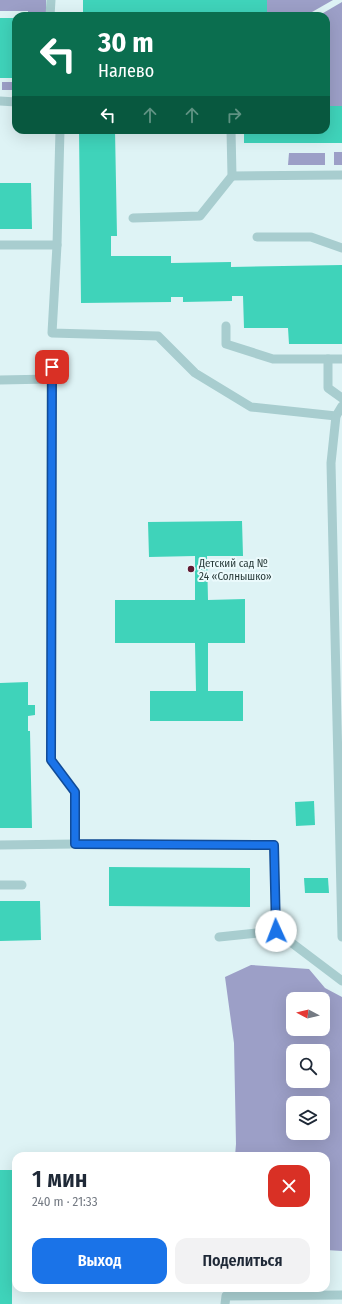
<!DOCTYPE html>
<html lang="ru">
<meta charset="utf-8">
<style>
:root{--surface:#fff;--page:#f2f2f3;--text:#1f2937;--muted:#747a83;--accent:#1a73e8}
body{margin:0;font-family:"Fira Sans Condensed",sans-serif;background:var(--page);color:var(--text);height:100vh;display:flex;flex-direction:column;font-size:15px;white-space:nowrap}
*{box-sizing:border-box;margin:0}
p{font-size:13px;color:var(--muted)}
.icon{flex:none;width:22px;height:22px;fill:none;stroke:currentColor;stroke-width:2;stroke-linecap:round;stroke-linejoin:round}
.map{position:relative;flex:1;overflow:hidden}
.side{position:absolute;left:12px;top:1152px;width:318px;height:140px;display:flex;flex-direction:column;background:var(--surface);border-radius:12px;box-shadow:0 4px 16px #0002}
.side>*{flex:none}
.top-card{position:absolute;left:12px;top:12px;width:318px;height:122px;border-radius:12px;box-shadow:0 4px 16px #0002;background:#0b6e4f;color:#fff;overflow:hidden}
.needle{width:26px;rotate:277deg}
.tools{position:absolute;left:286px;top:992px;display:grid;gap:8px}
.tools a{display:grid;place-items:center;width:44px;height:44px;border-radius:8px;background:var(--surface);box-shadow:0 4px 16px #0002;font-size:20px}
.pin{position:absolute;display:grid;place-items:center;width:34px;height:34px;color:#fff;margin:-17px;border-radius:8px;box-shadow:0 2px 6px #0006}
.me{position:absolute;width:44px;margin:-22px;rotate:358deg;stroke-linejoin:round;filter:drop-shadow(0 0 3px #0008)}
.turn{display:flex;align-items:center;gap:14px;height:84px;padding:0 20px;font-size:18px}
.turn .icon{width:52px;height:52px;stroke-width:2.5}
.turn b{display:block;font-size:28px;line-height:34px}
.lanes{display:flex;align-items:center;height:38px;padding:0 20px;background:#0003;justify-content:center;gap:20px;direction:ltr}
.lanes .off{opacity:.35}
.round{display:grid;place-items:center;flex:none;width:42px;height:42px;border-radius:12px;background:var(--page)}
.summary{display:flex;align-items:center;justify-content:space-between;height:68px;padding:0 20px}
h1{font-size:24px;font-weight:600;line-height:30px}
.action{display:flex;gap:8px;margin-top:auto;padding:8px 20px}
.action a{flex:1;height:46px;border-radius:12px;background:var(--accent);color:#fff;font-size:16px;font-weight:600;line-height:46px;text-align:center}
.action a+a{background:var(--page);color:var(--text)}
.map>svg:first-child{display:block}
.green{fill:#9c9fc7;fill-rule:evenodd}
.building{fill:#3fd3ba}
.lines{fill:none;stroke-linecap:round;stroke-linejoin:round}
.lane{stroke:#a8cdcf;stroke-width:9}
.route-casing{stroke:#114b97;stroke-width:10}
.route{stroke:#1a73e8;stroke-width:7}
.poi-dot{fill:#621932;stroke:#ebfafc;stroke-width:1.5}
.labels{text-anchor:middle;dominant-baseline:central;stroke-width:4;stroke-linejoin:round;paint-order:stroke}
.poi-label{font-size:11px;fill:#293b3a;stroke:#ebfafc;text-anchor:start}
</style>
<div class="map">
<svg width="342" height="1304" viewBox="0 0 342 1304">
<rect width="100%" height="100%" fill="#def3f5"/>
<g class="green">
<polygon points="0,0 46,0 46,16 28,16 28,11 0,11"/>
<polygon points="267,0 333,0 305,16 267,16"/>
<polygon points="342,2 342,106 326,106 326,16 318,16"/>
<rect x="2" y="82" width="14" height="8"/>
<rect x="334" y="152" width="8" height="13"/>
<polygon points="289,153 325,153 325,165 288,165"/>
<path d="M251,965L309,969L325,988L342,997V1251L326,1250V1156H235L236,1144L234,1043L225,977ZM293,999H323V1029H293ZM293,1051H323V1081H293ZM293,1103H323V1133H293Z"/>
<polygon points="125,1288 202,1288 201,1292"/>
</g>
<g class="building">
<rect x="83" y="0" width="184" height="16"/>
<rect x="0" y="18" width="16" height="60"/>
<polygon points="326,106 342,106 342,143 244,143 244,130 326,130"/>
<polygon points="79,130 115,130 117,236 111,236 111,256 171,256 171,263 231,262 231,267 342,265 342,344 289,344 288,328 244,328 243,296 232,296 232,301 183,302 183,297 171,297 171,302 81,303"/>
<polygon points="0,183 31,183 32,229 0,229"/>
<polygon points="242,521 243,556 207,556 208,600 245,599 245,643 208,643 208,691 243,691 243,721 150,721 150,691 196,691 195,643 115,643 115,600 195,600 195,556 149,557 148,522"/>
<polygon points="28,682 28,705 35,705 35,715 28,716 28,731 30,731 32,828 0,828 0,683"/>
<polygon points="314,801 315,825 296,826 295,802"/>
<polygon points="109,867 250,868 250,907 109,906"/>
<polygon points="304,878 328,878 329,893 305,893"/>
<polygon points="0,901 40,901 41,940 0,941"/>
<rect x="0" y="1170" width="12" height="134"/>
</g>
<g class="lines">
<g class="lane">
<polyline points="50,16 51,0"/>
<polyline points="0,101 16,102"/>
<polyline points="60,130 57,245 52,333 158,336 195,373 251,407 336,416 342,406"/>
<polyline points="232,176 342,175"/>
<polyline points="133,218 200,216 232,176 231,130"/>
<polyline points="257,237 311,237 342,248"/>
<polyline points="0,245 57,245"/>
<polyline points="226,326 226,344 273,359 342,359"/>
<polyline points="328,359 328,388 342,398"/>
<polyline points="51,367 51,760 75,792 75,844 274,845 276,931 342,981"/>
<polyline points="0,380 51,379"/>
<polyline points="336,416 331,463 342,937"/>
<polyline points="0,845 75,844"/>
<polyline points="0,885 22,885"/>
<polyline points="219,937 276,931"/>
<polyline points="225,1304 226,1296 342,1295"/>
</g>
</g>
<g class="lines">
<defs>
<polyline id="route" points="52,367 51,760 75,792 75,844 274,845 276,931"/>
</defs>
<use href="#route" class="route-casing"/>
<use href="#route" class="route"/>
</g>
<circle class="poi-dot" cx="191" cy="569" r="4"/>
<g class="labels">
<g class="poi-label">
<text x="199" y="563">Детский сад №<tspan x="199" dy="13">24 «Солнышко»</tspan></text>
</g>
</g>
</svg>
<div class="tools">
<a><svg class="needle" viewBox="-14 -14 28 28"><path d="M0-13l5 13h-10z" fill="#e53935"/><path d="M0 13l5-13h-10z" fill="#747a83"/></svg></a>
<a><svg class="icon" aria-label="search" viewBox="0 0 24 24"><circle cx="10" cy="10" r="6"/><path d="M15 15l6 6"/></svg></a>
<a><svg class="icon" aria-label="layers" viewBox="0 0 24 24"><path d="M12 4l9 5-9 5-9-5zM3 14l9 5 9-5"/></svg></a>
</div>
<div class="pin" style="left:52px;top:367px;background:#d93025"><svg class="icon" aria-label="arrive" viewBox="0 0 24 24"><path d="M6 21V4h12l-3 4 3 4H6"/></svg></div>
<svg class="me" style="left:276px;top:931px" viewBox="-20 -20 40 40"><circle r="19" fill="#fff"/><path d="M0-13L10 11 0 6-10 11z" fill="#1a73e8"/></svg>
<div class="top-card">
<div class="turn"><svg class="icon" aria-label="left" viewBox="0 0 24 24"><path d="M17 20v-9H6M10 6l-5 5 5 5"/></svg><div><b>30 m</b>Налево</div></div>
<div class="lanes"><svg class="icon" aria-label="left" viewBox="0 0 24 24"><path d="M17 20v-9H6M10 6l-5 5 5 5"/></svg><svg class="icon off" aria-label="ahead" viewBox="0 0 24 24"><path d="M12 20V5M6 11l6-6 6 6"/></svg><svg class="icon off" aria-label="ahead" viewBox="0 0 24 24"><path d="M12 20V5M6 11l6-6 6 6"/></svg><svg class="icon off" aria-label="right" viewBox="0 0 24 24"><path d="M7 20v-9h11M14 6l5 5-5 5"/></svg></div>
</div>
<section class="side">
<div class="summary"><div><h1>1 мин</h1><p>240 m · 21:33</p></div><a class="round" style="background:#d93025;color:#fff"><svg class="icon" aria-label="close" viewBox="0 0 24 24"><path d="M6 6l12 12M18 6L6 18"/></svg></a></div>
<div class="action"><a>Выход</a><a>Поделиться</a></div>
</section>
</div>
